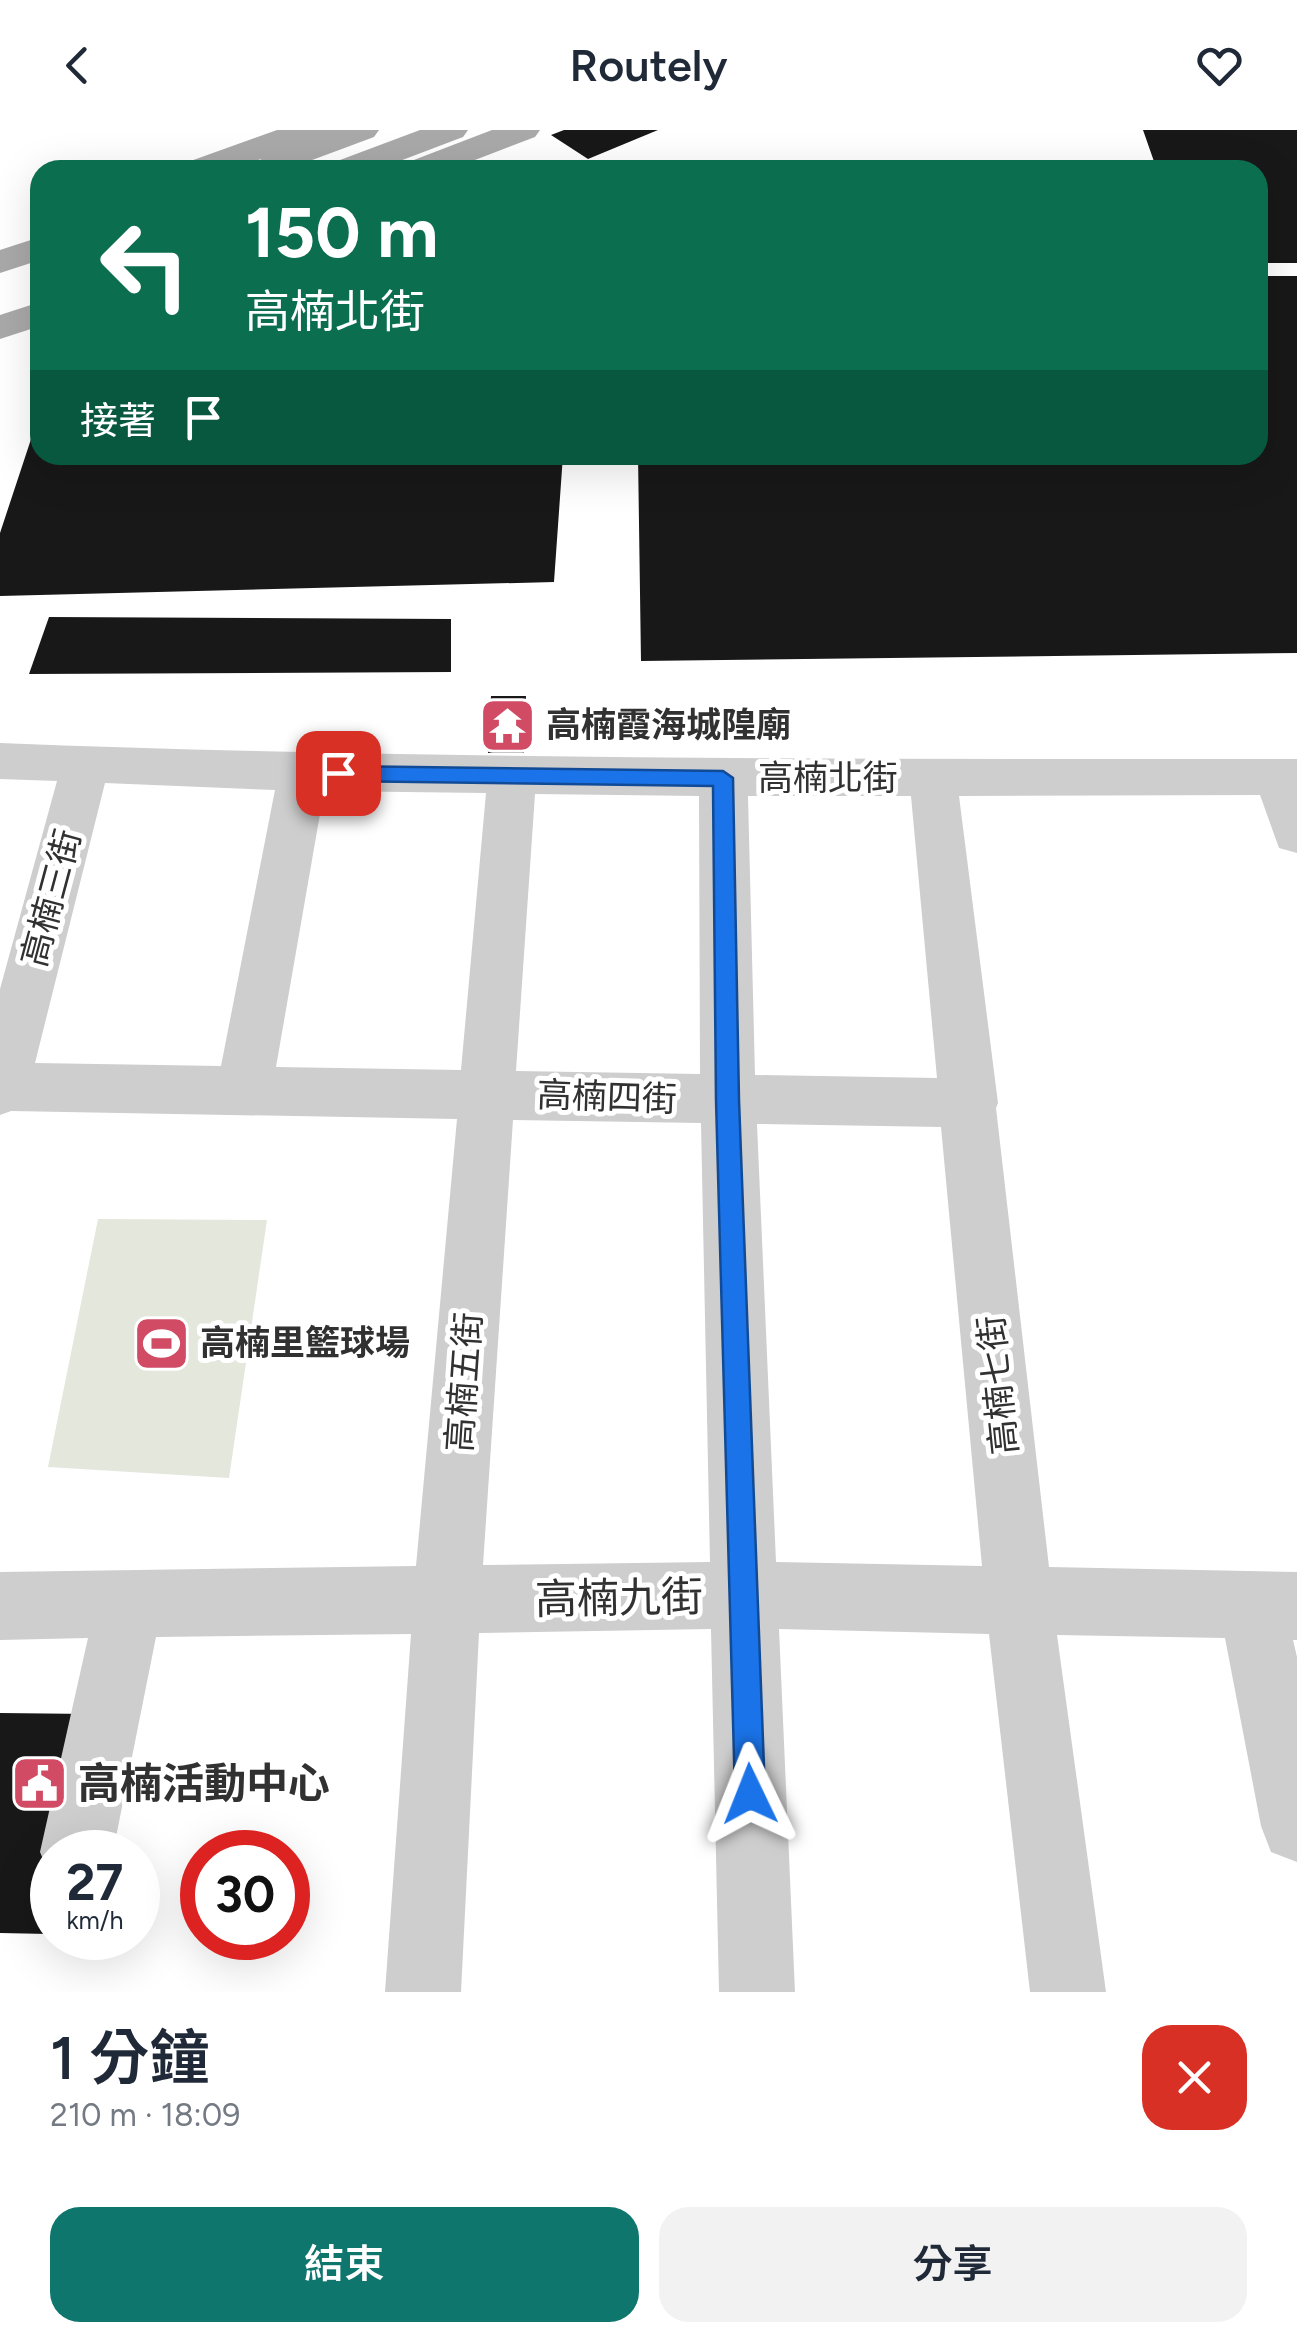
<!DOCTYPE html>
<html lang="zh-TW">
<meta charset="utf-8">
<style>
:root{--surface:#fff;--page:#f2f2f3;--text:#1f2937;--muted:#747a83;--accent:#0f766e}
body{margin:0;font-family:Figtree,"Noto Sans TC",sans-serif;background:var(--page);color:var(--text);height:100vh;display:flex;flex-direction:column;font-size:38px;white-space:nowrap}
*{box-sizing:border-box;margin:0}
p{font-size:32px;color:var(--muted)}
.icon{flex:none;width:55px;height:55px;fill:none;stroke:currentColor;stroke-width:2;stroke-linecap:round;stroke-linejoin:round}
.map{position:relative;height:1862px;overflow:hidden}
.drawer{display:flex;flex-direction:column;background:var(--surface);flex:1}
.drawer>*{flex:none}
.guide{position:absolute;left:30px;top:30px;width:1238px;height:305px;border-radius:30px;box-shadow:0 10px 40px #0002;background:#0b6e4f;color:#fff;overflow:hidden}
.speed{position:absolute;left:30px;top:1700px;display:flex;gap:20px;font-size:50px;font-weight:700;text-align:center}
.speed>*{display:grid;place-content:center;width:130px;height:130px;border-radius:50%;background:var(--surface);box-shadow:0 10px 40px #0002;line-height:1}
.speed small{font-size:25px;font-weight:400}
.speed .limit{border:15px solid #d22;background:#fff;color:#111}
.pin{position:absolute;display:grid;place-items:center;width:85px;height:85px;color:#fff;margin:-42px;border-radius:20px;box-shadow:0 5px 15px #0006}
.me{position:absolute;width:110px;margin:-55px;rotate:358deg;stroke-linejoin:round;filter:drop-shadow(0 0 8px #0008)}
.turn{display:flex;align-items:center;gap:35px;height:210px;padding:0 50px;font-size:45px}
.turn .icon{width:130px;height:130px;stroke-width:2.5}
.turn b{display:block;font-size:70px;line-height:85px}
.then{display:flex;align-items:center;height:95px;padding:0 50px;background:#0003;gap:20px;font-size:38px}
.round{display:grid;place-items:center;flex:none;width:105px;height:105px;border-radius:30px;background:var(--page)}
.summary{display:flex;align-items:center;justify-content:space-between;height:170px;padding:0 50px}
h1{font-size:60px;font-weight:600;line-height:75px}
.button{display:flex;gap:20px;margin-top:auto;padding:20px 50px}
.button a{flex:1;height:115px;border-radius:30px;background:var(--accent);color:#fff;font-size:40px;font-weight:600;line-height:115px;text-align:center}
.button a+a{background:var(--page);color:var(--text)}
header{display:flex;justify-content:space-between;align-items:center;height:130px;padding:0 50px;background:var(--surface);font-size:45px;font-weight:600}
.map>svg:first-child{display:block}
.green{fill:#e3e7dc}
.building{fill:#181818}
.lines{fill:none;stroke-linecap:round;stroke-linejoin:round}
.minor{fill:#cecece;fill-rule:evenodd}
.major{fill:#a9a9a9;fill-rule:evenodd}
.route{fill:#1a73e8;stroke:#114b97;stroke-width:2.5}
.labels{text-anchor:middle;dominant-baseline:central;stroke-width:10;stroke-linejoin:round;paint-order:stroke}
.poi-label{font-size:35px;font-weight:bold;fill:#313131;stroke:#fff;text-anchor:start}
.street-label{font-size:35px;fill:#313131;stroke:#fff}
.near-street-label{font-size:42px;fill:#313131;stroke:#fff}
.near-poi-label{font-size:42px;font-weight:bold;fill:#313131;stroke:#fff;text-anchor:start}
</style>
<header><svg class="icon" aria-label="back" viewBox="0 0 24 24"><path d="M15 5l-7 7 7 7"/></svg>Routely<svg class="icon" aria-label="heart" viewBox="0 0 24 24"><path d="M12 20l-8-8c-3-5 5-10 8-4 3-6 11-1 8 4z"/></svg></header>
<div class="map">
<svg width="1297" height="1862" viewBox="0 0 1297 1862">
<rect width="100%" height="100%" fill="#fff"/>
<polygon class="green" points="98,1089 267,1090 229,1348 48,1337"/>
<g class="building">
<polygon points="564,0 658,0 588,29 551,5"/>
<polygon points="1143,0 1297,0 1297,133 1258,133 1258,40 1157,40"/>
<polygon points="1258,146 1297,146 1297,523 641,531 638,325 1258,325"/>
<polygon points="39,285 40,325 563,325 554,452 0,466 0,403"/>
<polygon points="49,487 451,489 451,542 29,544"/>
<polygon points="491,566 526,566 524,623 488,623"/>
<polygon points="0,1583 91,1584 65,1722 52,1722 49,1804 0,1803"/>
</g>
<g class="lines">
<path class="minor" d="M0,613C432,630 864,629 1297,629V723L1279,718L1260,665L959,666L998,973L996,978L1049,1437L1297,1442V1510H1293L1297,1527V1732L1271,1722L1261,1696L1225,1508L1057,1505L1106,1862H1030L989,1504L779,1499L795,1862H719L711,1499L479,1503L461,1862H385L411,1504L156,1507L113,1722H52L51,1748L40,1722L88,1508L0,1510V1442L416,1436L457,989L11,981L0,985V859L57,651L0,649ZM105,653L275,660L221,936L35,933ZM324,661L486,663L461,940L276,937ZM535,664L699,666L700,944L516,941ZM748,666H911L937,948L755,945ZM513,990L701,993L710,1432L483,1435ZM757,994L941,997L982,1436L776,1432Z"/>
<g class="major">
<polygon points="277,0 379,0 374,7 288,39 264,39 259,32 261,29 229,40 180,40 185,33"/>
<polygon points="420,0 468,0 463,7 376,40 327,40 332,33"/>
<polygon points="492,0 540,0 535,7 449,40 401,40 406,33"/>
<polygon points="40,107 40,130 0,143 0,120"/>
<polygon points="40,172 40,196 0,209 0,185"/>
</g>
</g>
<polygon class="route" points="338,636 723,641 733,648 739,970 765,1664 760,1674 750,1678 739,1674 735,1664 716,970 713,656 338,651 328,643"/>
<defs>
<symbol id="temple-square" viewBox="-11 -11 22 22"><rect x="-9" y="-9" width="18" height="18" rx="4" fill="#d14b65" stroke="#fff"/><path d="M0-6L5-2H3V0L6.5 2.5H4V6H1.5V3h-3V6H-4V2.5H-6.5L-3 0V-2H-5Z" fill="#fff"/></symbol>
<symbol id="stadium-square" viewBox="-11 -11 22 22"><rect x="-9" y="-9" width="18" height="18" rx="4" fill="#d14b65" stroke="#fff"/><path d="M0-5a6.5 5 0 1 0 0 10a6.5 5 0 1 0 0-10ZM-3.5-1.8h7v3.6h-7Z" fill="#fff"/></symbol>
<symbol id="civic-square" viewBox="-11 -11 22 22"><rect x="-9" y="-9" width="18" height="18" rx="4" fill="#d14b65" stroke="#fff"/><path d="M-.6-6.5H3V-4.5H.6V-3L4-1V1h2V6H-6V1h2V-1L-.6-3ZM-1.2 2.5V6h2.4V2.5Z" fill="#fff"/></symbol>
</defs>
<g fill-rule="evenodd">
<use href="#temple-square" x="476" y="564" width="63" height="63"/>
<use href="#stadium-square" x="130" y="1182" width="63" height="63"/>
<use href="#civic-square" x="8" y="1622" width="63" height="63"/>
</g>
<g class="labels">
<g class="poi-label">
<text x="546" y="595">高楠霞海城隍廟</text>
<text x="200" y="1213">高楠里籃球場</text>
</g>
<g class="street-label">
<text x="828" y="648">高楠北街</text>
<text transform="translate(51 768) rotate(-75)">高楠三街</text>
<text transform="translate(607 967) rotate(2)">高楠四街</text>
<text transform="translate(464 1252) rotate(-86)">高楠五街</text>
<text transform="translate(998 1255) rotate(-96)">高楠七街</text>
</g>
<g class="near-street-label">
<text transform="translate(619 1468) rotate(-1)">高楠九街</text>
</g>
<g class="near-poi-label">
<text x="78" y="1653">高楠活動中心</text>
</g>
</g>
</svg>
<div class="speed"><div>27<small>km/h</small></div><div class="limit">30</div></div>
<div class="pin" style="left:338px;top:643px;background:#d93025"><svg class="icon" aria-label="arrive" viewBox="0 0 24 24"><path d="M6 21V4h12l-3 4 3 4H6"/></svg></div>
<svg class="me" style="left:750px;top:1664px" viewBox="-20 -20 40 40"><path d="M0-17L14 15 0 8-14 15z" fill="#1a73e8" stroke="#fff" stroke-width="4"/></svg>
<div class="guide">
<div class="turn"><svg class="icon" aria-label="left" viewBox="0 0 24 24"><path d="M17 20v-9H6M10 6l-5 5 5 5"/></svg><div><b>150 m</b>高楠北街</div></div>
<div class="then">接著<svg class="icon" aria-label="arrive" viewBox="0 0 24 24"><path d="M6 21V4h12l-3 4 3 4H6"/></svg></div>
</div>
</div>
<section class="drawer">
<div class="summary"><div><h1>1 分鐘</h1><p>210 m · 18:09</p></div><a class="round" style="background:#d93025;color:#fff"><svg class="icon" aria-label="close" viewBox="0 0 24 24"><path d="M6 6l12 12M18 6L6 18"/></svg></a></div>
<div class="button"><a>結束</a><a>分享</a></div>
</section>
